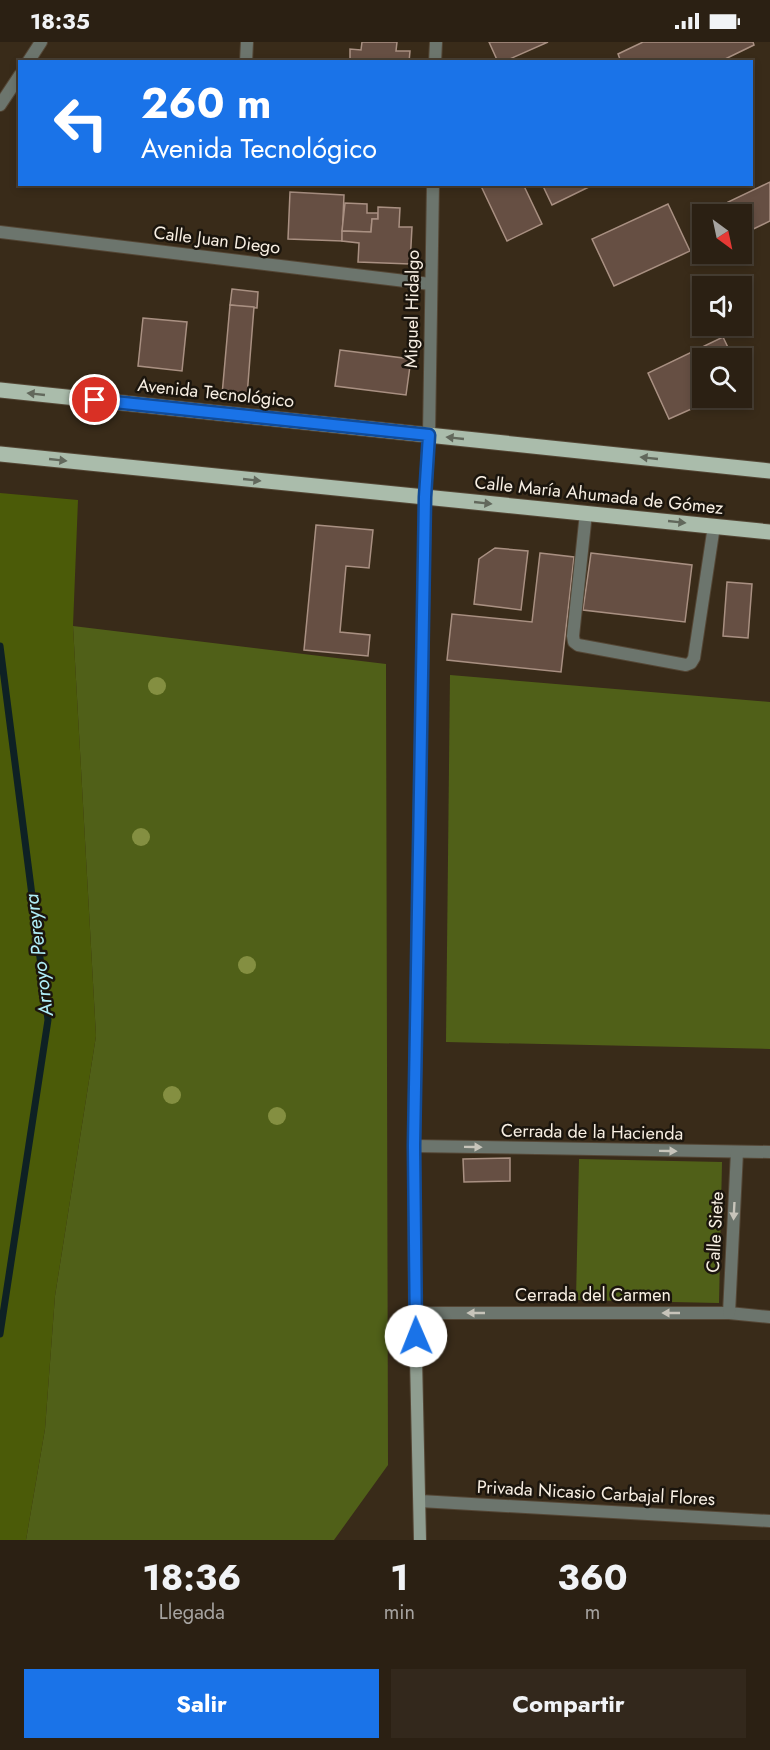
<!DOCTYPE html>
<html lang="es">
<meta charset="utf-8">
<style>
:root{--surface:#2b2013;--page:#33281c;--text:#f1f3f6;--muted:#a6a3a0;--line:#473e33;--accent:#1a73e8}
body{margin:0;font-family:Jost,sans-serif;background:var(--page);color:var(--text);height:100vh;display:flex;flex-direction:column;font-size:22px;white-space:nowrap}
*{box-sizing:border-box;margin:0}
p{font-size:20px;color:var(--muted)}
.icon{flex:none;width:33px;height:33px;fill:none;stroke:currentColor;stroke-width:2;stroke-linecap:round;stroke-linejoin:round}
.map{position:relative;height:1498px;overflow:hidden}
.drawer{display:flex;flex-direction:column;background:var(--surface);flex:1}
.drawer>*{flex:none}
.hud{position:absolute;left:18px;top:18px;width:735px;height:126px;border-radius:0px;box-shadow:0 3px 9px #0003,0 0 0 2px var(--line);background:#1a73e8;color:#fff;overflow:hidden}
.needle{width:39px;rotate:147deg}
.buttons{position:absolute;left:692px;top:162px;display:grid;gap:12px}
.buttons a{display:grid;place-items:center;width:60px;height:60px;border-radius:0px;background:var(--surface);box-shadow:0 3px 9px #0003,0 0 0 2px var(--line);font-size:30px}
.pin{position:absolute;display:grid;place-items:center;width:51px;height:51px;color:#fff;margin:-26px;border:3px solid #fff;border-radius:50%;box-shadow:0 2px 6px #0007}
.me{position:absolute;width:66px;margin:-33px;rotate:359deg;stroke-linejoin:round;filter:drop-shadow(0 0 4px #0008)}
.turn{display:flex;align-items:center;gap:21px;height:126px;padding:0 24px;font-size:27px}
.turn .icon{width:78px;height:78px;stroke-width:2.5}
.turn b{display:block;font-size:42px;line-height:51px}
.eta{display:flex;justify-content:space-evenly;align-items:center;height:102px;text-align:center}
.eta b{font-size:36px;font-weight:700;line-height:42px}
.primary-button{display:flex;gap:12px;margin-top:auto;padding:12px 24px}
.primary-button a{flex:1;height:69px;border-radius:0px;background:var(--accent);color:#fff;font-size:24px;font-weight:700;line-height:69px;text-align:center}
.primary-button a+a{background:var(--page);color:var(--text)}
.status{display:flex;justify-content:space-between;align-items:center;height:42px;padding:0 30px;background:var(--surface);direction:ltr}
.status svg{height:16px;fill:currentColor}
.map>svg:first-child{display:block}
.green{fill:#506018}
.forest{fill:#4b5b08}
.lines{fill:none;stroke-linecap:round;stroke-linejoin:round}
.stream{stroke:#0e2124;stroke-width:7}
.building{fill:#664f43;stroke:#a99082;stroke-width:1.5}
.lane-casing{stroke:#544635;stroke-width:14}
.street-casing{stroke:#544635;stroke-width:14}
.secondary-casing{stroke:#544635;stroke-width:14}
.primary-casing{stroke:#544635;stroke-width:17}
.lane{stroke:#6c756d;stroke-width:12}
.street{stroke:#6c756d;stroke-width:12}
.secondary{stroke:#8f9d90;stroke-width:12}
.primary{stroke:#aabcab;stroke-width:15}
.tree{fill:#848f41}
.oneway{fill:#62685c}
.oneway2{fill:#c7c4ba}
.route-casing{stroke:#114b97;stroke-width:15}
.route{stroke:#1a73e8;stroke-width:10}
.labels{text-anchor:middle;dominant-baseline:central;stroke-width:5;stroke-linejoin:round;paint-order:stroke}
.street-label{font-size:18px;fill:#f8efe3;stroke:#1b150d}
.water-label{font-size:20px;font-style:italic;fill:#b0eef8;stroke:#1b150d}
</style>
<div class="status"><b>18:35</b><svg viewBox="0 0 49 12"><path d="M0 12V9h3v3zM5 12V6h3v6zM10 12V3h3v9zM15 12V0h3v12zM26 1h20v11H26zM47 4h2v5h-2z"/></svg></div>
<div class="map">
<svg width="770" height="1498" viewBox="0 0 770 1498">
<rect width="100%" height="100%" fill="#392b19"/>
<g class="green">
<polygon points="73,584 386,622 388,1423 334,1498 26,1498 45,1387 55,1254 96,994"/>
<polygon points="450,633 770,660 770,1007 446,1000"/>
<polygon points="579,1117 722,1120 719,1261 576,1258"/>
</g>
<polygon class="forest" points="0,451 78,458 73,584 96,994 55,1254 45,1387 26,1498 0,1498"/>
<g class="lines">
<polyline class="stream" points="0,604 48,978 0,1292"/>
</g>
<g class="building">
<polygon points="362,0 397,0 396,9 410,9 409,20 350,20 350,7 361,8"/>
<polygon points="489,0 548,0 503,20 498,20"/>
<polygon points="643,0 753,0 754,3 719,20 621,20 618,12"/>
<polygon points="770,140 770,179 743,192 741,187 741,172 734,172 728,160"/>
<polygon points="484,142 523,142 542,182 507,199 481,144"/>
<polygon points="542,142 595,142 552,163"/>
<polygon points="290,150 344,153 342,199 288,197"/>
<polygon points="345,161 367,162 367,171 378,171 378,177 372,177 371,190 342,189"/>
<polygon points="668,162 690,209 614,244 592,197"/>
<polygon points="378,165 400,166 399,185 412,185 410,222 358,220 359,201 342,199 342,189 371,190 372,177 378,177"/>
<polygon points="232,247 258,250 257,266 230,263"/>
<polygon points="230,263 254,265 247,354 222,353"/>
<polygon points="143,276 187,280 182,329 138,324"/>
<polygon points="723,295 733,316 702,316 702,356 716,356 669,377 648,331"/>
<polygon points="340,308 411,317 406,353 335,344"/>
<polygon points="316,483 373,488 369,526 346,524 340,590 370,593 368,614 304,608"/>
<polygon points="495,506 528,509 521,568 474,562 479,517"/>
<polygon points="540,511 574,515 561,630 447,618 452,572 532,580"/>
<polygon points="591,511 692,523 685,580 583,568"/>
<polygon points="727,540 752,542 748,596 723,594"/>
<polygon points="510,1116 510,1139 464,1140 463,1117"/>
</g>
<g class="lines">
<defs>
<polyline id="lane" points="586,471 573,594 574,600 578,603 686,623 691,621 694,616 714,484"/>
<g id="street">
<polyline points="28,20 41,0"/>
<polyline points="246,20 247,0"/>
<polyline points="435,20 436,0"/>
<polyline points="0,63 20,33"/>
<polyline points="0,190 430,242"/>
<polyline points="429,393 433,142"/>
<polyline points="414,1104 770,1110"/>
<polyline points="415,1271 729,1271 770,1275"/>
<polyline points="729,1271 737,1110"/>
<polyline points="420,1459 770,1479"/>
</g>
<polyline id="secondary" points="420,1498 415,1271 414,1104 425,455 429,393"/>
<g id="primary">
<polyline points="0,348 770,429"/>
<polyline points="0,412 770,490"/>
</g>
</defs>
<use href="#lane" class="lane-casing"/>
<use href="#street" class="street-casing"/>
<use href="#secondary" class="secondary-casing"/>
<use href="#primary" class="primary-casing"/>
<use href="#lane" class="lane"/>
<use href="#street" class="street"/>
<use href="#secondary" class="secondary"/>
<use href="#primary" class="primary"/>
</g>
<g class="tree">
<circle cx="157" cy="644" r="9"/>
<circle cx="141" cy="795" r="9"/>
<circle cx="247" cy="923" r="9"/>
<circle cx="172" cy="1053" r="9"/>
<circle cx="277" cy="1074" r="9"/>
</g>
<defs><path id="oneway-solid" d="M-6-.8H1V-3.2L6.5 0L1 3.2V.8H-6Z" transform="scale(1.5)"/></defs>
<g class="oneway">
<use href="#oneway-solid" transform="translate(36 352) rotate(-174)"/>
<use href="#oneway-solid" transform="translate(455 396) rotate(-174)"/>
<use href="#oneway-solid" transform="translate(649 416) rotate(-174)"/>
<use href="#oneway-solid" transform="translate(58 418) rotate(6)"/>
<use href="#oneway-solid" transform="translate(252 438) rotate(6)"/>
<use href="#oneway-solid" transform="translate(483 461) rotate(6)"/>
<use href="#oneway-solid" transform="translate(677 480) rotate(6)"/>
</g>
<g class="oneway2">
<use href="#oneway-solid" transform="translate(473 1105) rotate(1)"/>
<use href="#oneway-solid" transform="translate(668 1109) rotate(1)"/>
<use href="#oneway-solid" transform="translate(734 1169) rotate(93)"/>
<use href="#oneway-solid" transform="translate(476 1271) rotate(-180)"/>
<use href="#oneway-solid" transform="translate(671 1271) rotate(-180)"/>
</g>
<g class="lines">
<defs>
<polyline id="route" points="95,358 429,393 425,455 414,1104 416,1294"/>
</defs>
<use href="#route" class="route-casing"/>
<use href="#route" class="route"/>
</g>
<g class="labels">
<g class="street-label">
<text transform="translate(217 198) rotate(7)">Calle Juan Diego</text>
<text transform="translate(412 267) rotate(-89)">Miguel Hidalgo</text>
<text transform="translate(216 351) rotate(6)">Avenida Tecnológico</text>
<text transform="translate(599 453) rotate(6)">Calle María Ahumada de Gómez</text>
<text transform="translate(592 1090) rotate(1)">Cerrada de la Hacienda</text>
<text transform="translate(715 1190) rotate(-87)">Calle Siete</text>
<text x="593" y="1253">Cerrada del Carmen</text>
<text transform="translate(596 1451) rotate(3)">Privada Nicasio Carbajal Flores</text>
</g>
<g class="water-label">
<text transform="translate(39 913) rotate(-97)">Arroyo Pereyra</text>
</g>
</g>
</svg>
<div class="buttons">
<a><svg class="needle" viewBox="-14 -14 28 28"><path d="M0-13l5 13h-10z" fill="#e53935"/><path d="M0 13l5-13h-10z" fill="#a6a3a0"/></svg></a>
<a><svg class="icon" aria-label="sound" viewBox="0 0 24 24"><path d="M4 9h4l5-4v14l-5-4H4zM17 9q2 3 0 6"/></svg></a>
<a><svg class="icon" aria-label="search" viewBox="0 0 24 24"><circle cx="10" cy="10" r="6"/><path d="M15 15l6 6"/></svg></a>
</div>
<div class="pin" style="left:95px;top:358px;background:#d93025"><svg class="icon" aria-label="arrive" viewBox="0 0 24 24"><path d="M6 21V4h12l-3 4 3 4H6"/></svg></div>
<svg class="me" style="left:416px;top:1294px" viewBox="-20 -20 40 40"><circle r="19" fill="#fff"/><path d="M0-13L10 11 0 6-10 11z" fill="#1a73e8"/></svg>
<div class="hud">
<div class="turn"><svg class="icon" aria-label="left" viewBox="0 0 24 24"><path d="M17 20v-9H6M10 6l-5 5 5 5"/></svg><div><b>260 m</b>Avenida Tecnológico</div></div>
</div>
</div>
<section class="drawer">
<div class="eta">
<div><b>18:36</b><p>Llegada</p></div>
<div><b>1</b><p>min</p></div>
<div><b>360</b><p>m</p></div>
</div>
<div class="primary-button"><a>Salir</a><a>Compartir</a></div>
</section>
